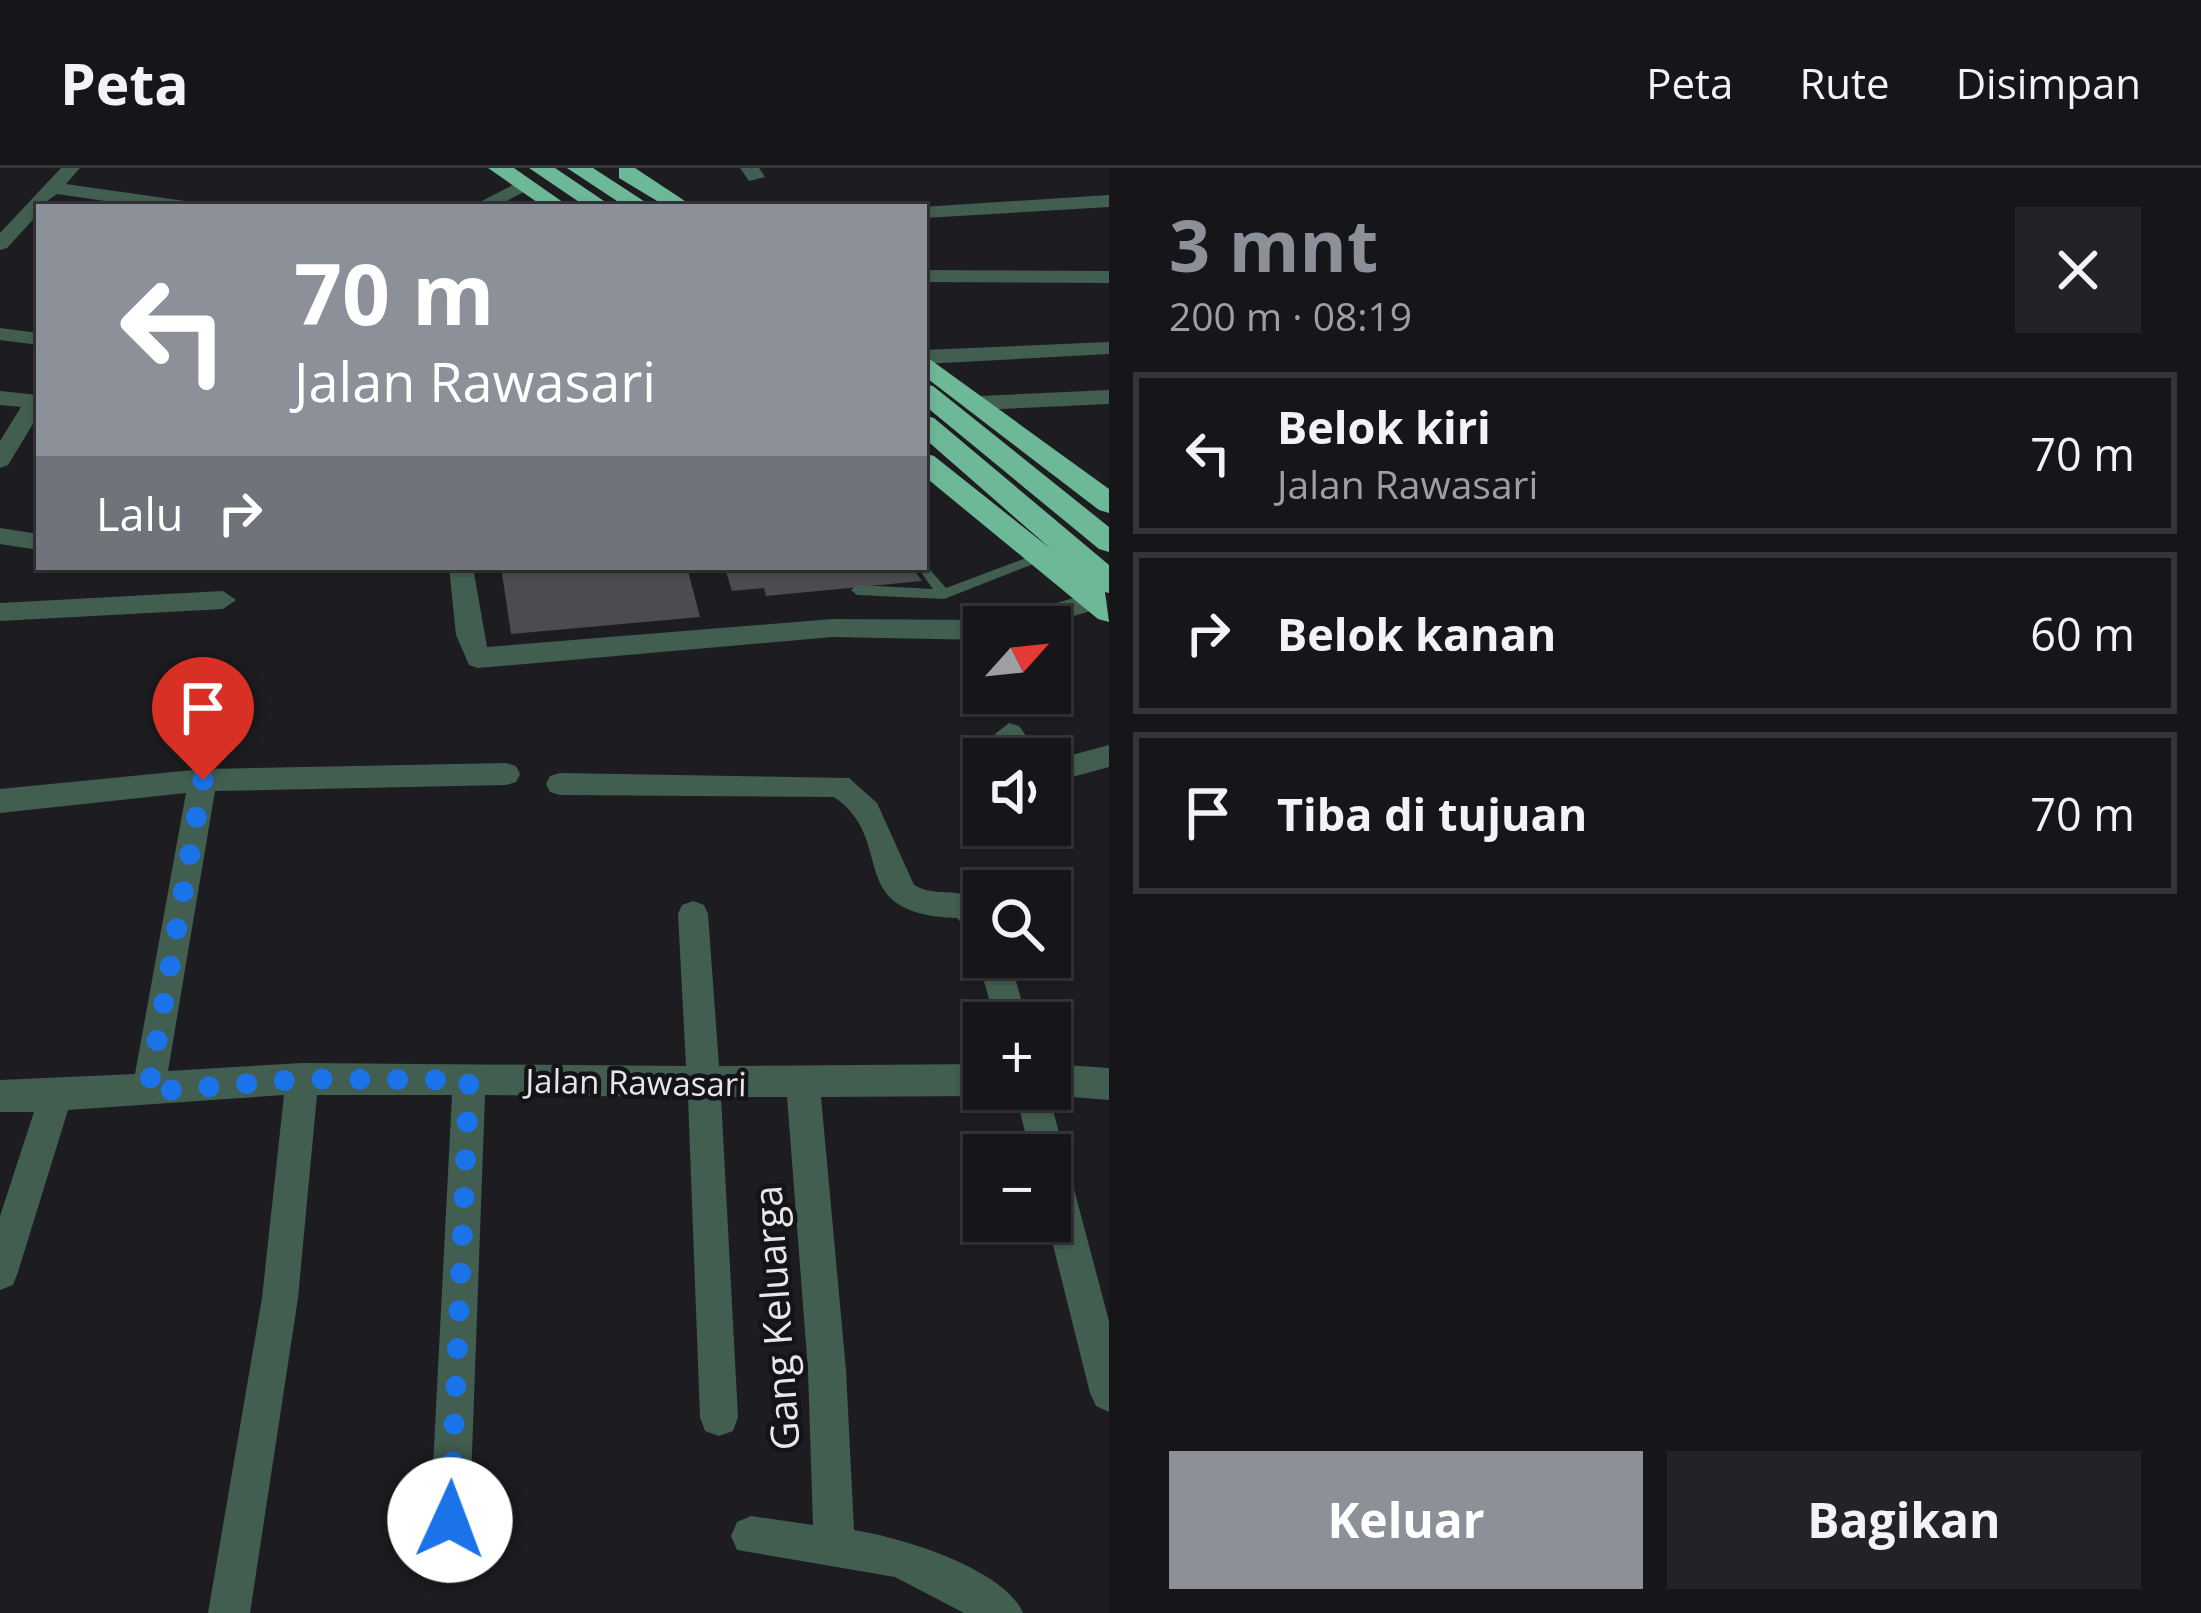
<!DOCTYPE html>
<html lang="id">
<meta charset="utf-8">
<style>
:root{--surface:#161519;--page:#232226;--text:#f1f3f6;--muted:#9e9fa2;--line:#353438;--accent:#8c9099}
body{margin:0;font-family:"Open Sans",sans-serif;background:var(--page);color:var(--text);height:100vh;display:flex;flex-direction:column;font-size:45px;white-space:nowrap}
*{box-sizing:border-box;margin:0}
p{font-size:39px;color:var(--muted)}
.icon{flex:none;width:66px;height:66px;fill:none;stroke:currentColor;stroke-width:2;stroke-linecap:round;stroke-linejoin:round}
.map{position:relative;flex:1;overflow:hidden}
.drawer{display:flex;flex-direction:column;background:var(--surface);width:1092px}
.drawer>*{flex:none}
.guide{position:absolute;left:36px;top:36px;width:891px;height:366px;border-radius:0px;box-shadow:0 3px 9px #0004,0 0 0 3px var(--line);background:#8c9099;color:#fff;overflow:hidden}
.needle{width:78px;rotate:63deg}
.buttons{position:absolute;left:963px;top:438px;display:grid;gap:24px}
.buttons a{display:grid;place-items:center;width:108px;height:108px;border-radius:0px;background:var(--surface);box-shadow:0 3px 9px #0004,0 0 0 3px var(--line);font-size:60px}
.pin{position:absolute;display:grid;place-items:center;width:102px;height:102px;color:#fff;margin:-123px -51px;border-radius:50% 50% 50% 0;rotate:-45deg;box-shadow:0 0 12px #0007}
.pin .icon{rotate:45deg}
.me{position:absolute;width:132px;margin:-66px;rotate:2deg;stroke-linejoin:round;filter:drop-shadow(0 0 9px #0008)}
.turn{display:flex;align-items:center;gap:42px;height:252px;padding:0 60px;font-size:54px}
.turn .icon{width:156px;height:156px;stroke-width:2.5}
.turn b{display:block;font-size:84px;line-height:102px}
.then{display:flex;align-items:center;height:114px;padding:0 60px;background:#0003;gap:24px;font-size:45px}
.round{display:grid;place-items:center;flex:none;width:126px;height:126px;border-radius:0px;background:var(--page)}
.overview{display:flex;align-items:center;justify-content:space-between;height:204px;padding:0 60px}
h1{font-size:72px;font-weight:700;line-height:90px;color:var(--accent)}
.primary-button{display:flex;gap:24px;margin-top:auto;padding:24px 60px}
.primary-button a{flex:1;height:138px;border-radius:0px;background:var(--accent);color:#fff;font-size:48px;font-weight:700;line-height:138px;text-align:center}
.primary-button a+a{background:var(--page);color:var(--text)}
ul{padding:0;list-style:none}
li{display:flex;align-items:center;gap:36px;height:162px;margin:0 24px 18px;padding:0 36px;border:6px solid var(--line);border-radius:0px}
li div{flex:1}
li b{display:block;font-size:45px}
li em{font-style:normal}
header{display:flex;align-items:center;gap:72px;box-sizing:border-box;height:168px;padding:0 60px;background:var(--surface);border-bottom:3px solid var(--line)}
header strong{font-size:57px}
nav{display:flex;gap:66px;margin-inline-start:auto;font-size:42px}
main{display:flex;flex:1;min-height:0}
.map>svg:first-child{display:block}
.building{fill:#4c4b50}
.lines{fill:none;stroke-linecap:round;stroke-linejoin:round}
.lane{fill:#415e50;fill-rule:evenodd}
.street{fill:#415e50;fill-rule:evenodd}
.highway{fill:#6db896;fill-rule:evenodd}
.route{stroke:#1a73e8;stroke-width:21;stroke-dasharray:0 37.8}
.labels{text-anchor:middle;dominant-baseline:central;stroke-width:9;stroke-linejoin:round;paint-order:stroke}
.street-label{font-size:33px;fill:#e7e6e9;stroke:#141317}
.near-street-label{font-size:39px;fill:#e7e6e9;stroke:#141317}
</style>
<header>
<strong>Peta</strong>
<nav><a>Peta</a><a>Rute</a><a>Disimpan</a></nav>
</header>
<main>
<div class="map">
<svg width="1109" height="1445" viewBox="0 0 1109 1445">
<rect width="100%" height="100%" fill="#1d1c21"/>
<g class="building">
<polygon points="501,399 687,399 700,449 511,466"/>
<polygon points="751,399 912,399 922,413 766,428 764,420 732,423 726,404"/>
</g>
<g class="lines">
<polygon class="lane" points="1042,384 1048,388 1046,391 944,431 857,427 851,422 857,417 933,421 917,399 924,399 924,395 946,420"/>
<g class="street">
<polygon points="61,0 80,0 66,16 185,33 194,39 146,39 57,26 39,39 39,45 7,80 0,82 0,65"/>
<polygon points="740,0 759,0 765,9 749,13"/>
<polygon points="519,14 535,18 495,39 470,39"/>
<polygon points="1109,27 1109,39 924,50 921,39"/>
<polygon points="924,102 1109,103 1109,115 924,114"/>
<polygon points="0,160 39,165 39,177 0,172"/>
<polygon points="1109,174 1109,186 924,196 924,182"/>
<polygon points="1109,222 1109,236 980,242 969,235 980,228"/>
<polygon points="0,223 39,227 39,246 8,297 0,300 0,273 21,239 0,237"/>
<polygon points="0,360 39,366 39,382 0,376"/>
<polygon points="449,399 473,399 487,479 833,451 984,452 995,459 999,452 1094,424 1107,433 1103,439 1039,459 984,459 984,472 833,469 478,500 469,497 456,467"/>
<polygon points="223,423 236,432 223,441 0,453 0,435"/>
<polygon points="1009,555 1019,558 1043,591 1013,591 995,566"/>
<polygon points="1109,577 1109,599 1050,615 1050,593"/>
<path d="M506,595L516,598L520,606L516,614L506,617L215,623L168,903L302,895L686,898L678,746L682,737L693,733L704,737L708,746L719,898L984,896V921H997L984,928L821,929L846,1202L854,1362C899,1369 1004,1400 1023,1445H964L895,1409L737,1382L731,1368L737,1354L751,1348L813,1357L808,1202L787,929H721L738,1249L733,1263L719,1268L705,1263L700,1249L688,929L485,927L468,1396L462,1410L448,1416L434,1410L428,1396L452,927H317L298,1130L250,1445H208L262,1130L284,927L68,942L18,1104L13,1117L0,1122V1048L34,944H0V912L135,906L186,625L0,645V621L203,601Z"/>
<path d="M560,605L849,610L877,635L914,717C937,731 964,716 984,738V772L973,768L957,750C840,746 899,673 834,629L560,627L550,624L546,616L550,608Z"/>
<polygon points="984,779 984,789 1009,789 1028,855 996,855 977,789"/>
<polygon points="1050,896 1109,900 1109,932 1049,927 1109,1153 1109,1244 1096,1238 1090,1225 1047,1053 1050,987 1031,987 1014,921 1050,921"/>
</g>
<g class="highway">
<polygon points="488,0 514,0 567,37 544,39"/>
<polygon points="529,0 555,0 604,33 596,39 585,38"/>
<polygon points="567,0 593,0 653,39 626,39"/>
<polygon points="619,0 635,0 694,39 667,39 619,10"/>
<polygon points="924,187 1109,321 1109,345 1099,342 924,208"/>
<polygon points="924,216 933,218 1109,359 1109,384 1099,381 924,237"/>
<polygon points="924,247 934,250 1109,397 1109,425 1105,424 1109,454 1098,451 924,308 924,285 934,288 1051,381 924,270"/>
</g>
</g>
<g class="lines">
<polyline class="route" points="203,612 148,924 302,911 469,912 450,1352"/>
</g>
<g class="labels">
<g class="street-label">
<text transform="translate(636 914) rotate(1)">Jalan Rawasari</text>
</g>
<g class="near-street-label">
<text transform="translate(775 1150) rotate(-94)">Gang Keluarga</text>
</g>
</g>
</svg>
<div class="buttons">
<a><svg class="needle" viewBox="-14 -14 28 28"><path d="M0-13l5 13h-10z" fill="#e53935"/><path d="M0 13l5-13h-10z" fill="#9e9fa2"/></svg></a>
<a><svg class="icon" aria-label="sound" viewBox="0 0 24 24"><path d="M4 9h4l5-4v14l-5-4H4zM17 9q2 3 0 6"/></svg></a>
<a><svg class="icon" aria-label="search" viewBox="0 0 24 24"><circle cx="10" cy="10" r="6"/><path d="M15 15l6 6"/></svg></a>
<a>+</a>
<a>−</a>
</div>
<div class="pin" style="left:203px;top:612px;background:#d93025"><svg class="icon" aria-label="arrive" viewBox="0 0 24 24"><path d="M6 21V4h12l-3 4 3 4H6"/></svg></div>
<svg class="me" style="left:450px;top:1352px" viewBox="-20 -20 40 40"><circle r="19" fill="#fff"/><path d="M0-13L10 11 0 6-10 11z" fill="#1a73e8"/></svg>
<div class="guide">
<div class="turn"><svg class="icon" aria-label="left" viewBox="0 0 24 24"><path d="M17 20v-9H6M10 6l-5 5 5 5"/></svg><div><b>70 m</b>Jalan Rawasari</div></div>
<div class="then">Lalu<svg class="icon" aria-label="right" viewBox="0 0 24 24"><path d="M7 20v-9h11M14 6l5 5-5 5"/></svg></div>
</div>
</div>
<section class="drawer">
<div class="overview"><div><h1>3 mnt</h1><p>200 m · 08:19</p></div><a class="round"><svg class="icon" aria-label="close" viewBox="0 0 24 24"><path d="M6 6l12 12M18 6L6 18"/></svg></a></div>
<ul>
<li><svg class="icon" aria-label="left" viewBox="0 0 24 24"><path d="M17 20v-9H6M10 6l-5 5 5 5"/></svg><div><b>Belok kiri</b><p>Jalan Rawasari</p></div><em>70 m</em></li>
<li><svg class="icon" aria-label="right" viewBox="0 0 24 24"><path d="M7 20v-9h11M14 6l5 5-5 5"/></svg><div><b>Belok kanan</b></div><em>60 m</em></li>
<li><svg class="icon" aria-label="arrive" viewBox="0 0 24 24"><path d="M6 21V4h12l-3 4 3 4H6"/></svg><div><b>Tiba di tujuan</b></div><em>70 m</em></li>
</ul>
<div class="primary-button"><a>Keluar</a><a>Bagikan</a></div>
</section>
</main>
